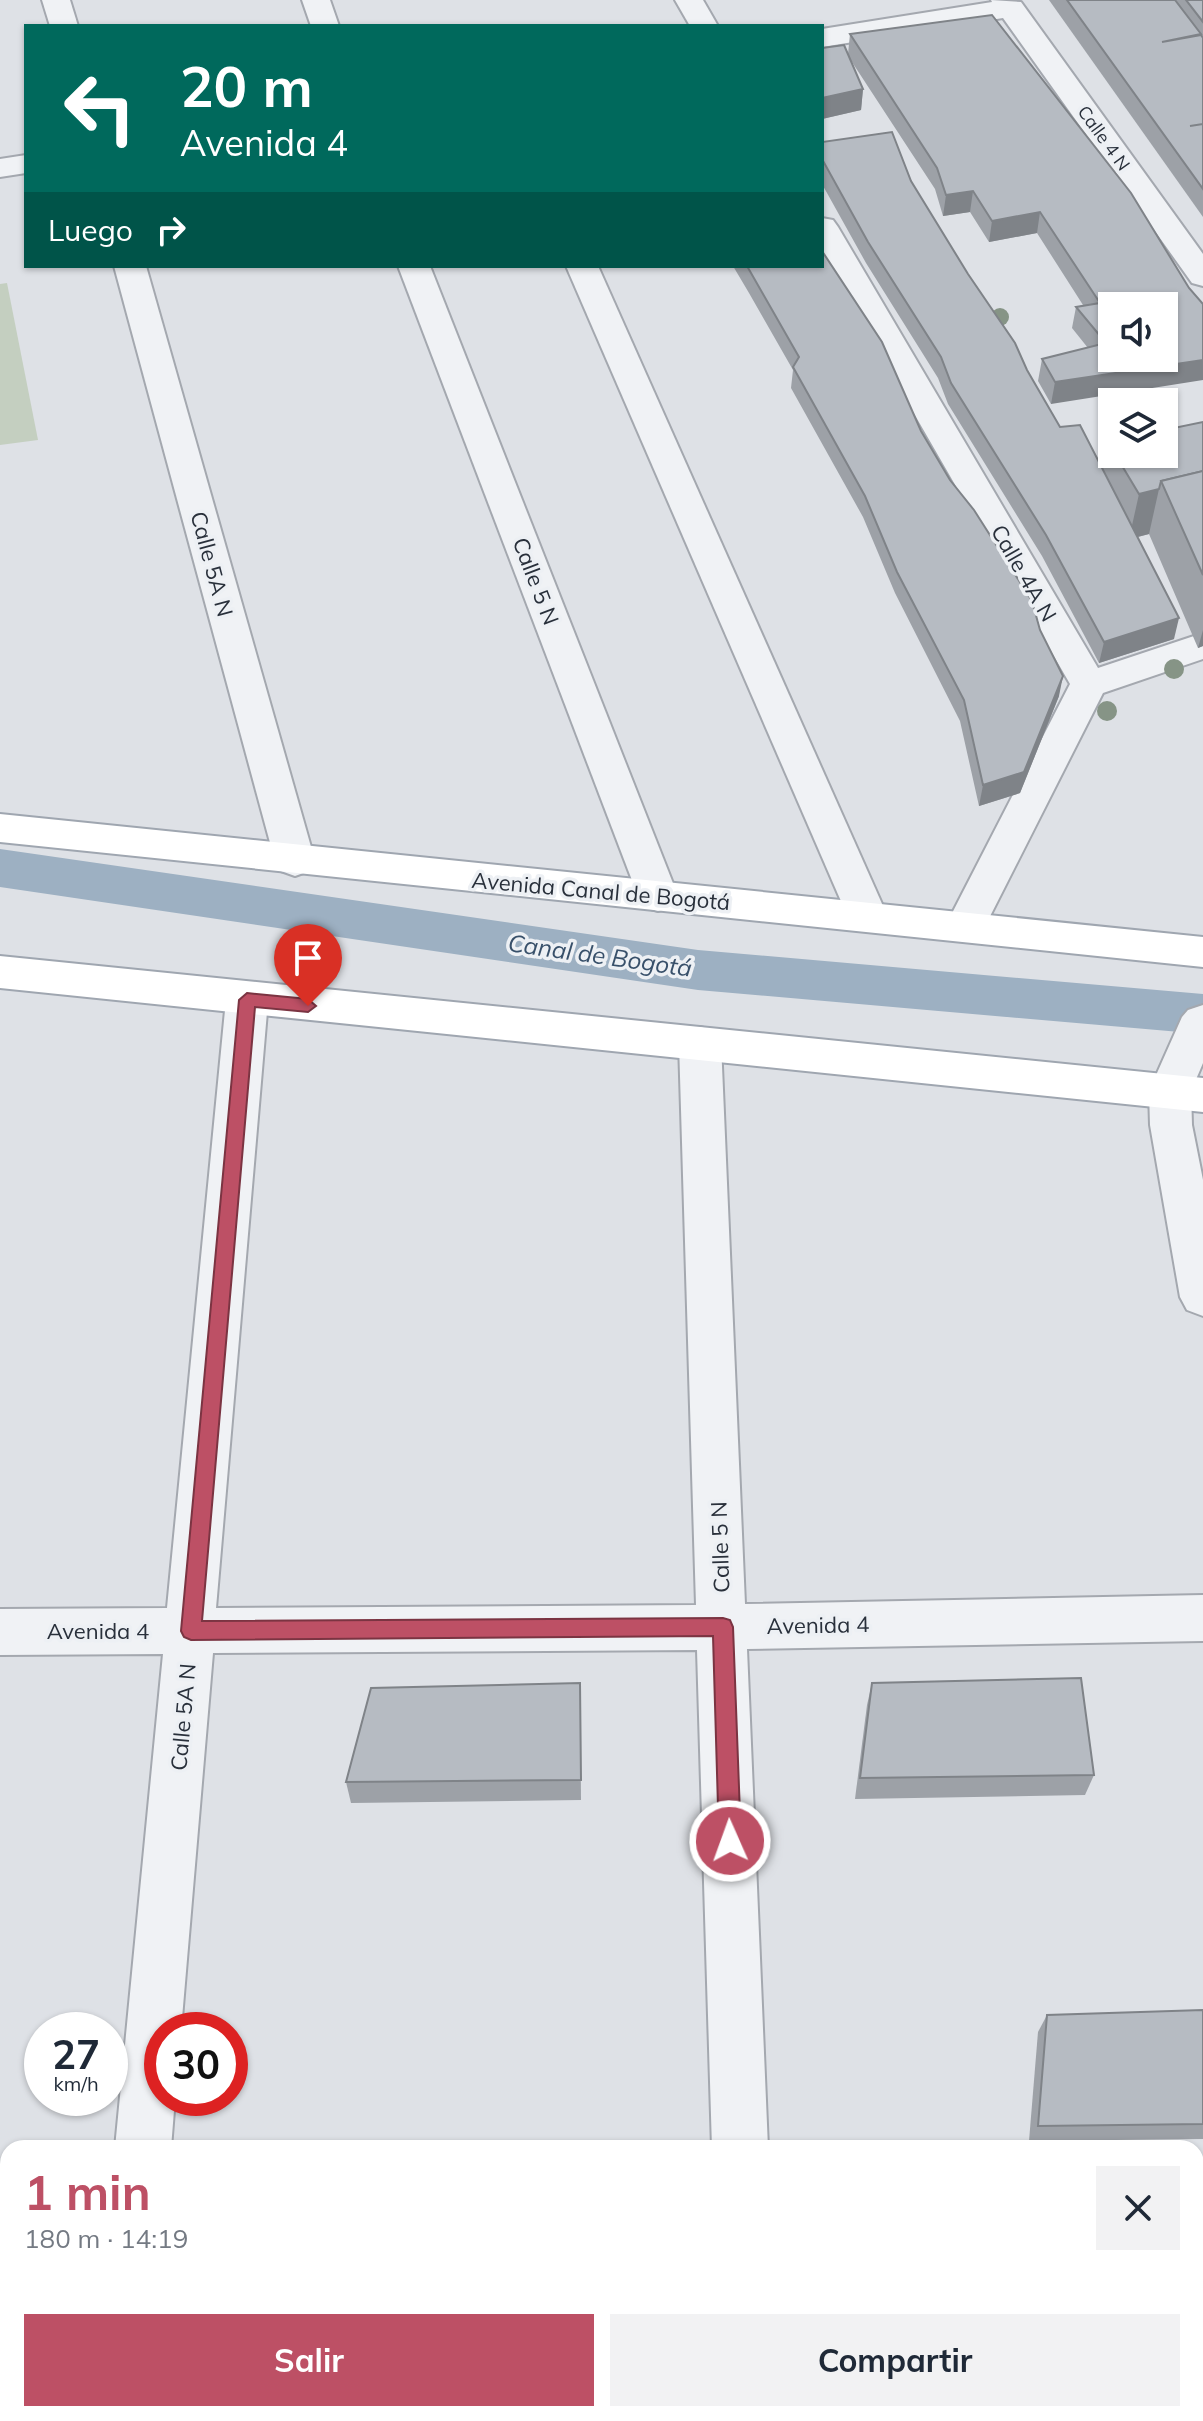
<!DOCTYPE html>
<html lang="es">
<meta charset="utf-8">
<style>
:root{--surface:#fff;--page:#f2f2f3;--text:#1f2937;--muted:#747a83;--accent:#bd5065}
body{margin:0;font-family:Mulish,sans-serif;background:var(--page);color:var(--text);height:100vh;display:flex;flex-direction:column;font-size:30px;white-space:nowrap}
*{box-sizing:border-box;margin:0}
p{font-size:26px;color:var(--muted)}
.icon{flex:none;width:44px;height:44px;fill:none;stroke:currentColor;stroke-width:2;stroke-linecap:round;stroke-linejoin:round}
.map{position:relative;flex:1;overflow:hidden}
.details{position:absolute;left:0px;top:2140px;width:1204px;height:282px;display:flex;flex-direction:column;background:var(--surface);border-radius:24px 24px 0 0;box-shadow:0 2px 6px #0004}
.details>*{flex:none}
.guide{position:absolute;left:24px;top:24px;width:800px;height:244px;border-radius:0px;box-shadow:0 2px 6px #0004;background:#00695c;color:#fff;overflow:hidden}
.controls{position:absolute;left:1098px;top:292px;display:grid;gap:16px}
.controls a{display:grid;place-items:center;width:80px;height:80px;border-radius:0px;background:var(--surface);box-shadow:0 2px 6px #0004;font-size:40px}
.speed{position:absolute;left:24px;top:2012px;display:flex;gap:16px;font-size:40px;font-weight:700;text-align:center}
.speed>*{display:grid;place-content:center;width:104px;height:104px;border-radius:50%;background:var(--surface);box-shadow:0 2px 6px #0004;line-height:1}
.speed small{font-size:20px;font-weight:400}
.speed .limit{border:12px solid #d22;background:#fff;color:#111}
.pin{position:absolute;display:grid;place-items:center;width:68px;height:68px;color:#fff;margin:-82px -34px;border-radius:50% 50% 50% 0;rotate:-45deg;box-shadow:0 0 8px #0007}
.pin .icon{rotate:45deg}
.me{position:absolute;width:88px;margin:-44px;rotate:358deg;stroke-linejoin:round;filter:drop-shadow(0 0 6px #0008)}
.turn{display:flex;align-items:center;gap:28px;height:168px;padding:0 24px;font-size:36px}
.turn .icon{width:104px;height:104px;stroke-width:2.5}
.turn b{display:block;font-size:56px;line-height:68px}
.then{display:flex;align-items:center;height:76px;padding:0 24px;background:#0003;gap:16px;font-size:30px}
.round{display:grid;place-items:center;flex:none;width:84px;height:84px;border-radius:0px;background:var(--page)}
.overview{display:flex;align-items:center;justify-content:space-between;height:136px;padding:0 24px}
h1{font-size:48px;font-weight:700;line-height:60px;color:var(--accent)}
.action{display:flex;gap:16px;margin-top:auto;padding:16px 24px}
.action a{flex:1;height:92px;border-radius:0px;background:var(--accent);color:#fff;font-size:32px;font-weight:700;line-height:92px;text-align:center}
.action a+a{background:var(--page);color:var(--text)}
.map>svg:first-child{display:block}
.green{fill:#c4cfc0}
.lines{fill:none;stroke-linecap:round;stroke-linejoin:round}
.canal{fill:#9db0c2;fill-rule:evenodd}
.minor-casing{stroke:#a4a8af;stroke-width:4}
.major-casing{stroke:#9fa6b0;stroke-width:4}
.minor{fill:#f0f2f5;fill-rule:evenodd}
.major{fill:#fff;fill-rule:evenodd}
.tree{fill:#869486}
.wall{fill:#9da1a7}
.shaded-wall{fill:#7f8388}
.building{fill:#b6bbc2;stroke:#7f8388;stroke-width:2;fill-rule:evenodd}
.route{fill:#bd5065;stroke:#7b3442;stroke-width:2}
.labels{text-anchor:middle;dominant-baseline:central;stroke-width:7;stroke-linejoin:round;paint-order:stroke}
.far-street-label{font-size:18px;fill:#29303b;stroke:#edf0f4}
.street-label{font-size:22px;fill:#29303b;stroke:#edf0f4}
.water-label{font-size:24px;font-style:italic;fill:#38506a;stroke:#edf0f4}
</style>
<div class="map">
<svg width="1203" height="2421" viewBox="0 0 1203 2421">
<rect width="100%" height="100%" fill="#dee1e6"/>
<polygon class="green" points="7,283 38,440 0,445 0,284"/>
<g class="lines">
<polygon class="canal" points="0,849 698,950 1203,994 1203,1034 698,990 0,887"/>
<defs>
<g id="minor">
<polygon points="42,0 70,0 78,26 50,26"/>
<polygon points="302,0 330,0 339,26 311,26"/>
<polygon points="675,0 703,0 718,26 690,26"/>
<polygon points="991,0 1021,2 1203,254 1203,286 1192,283 1003,18 822,47 822,29 992,2"/>
<polygon points="26,155 26,173 0,177 0,159"/>
<polygon points="822,218 833,220 838,227 1098,668 1203,633 1203,659 1103,693 980,936 966,940 952,936 946,925 1070,684 822,254"/>
<polygon points="114,266 146,266 315,861 309,871 295,876 281,871 275,861"/>
<polygon points="398,266 430,266 678,896 672,907 658,911 644,907 638,896"/>
<polygon points="566,266 598,266 887,915 881,926 867,930 853,926 847,915"/>
<polygon points="247,984 262,989 268,1000 216,1608 696,1605 679,1043 685,1031 700,1027 715,1031 721,1043 745,1604 1203,1595 1203,1641 747,1649 768,2148 712,2148 697,1650 213,1653 181,2030 162,2030 162,2098 175,2098 171,2148 115,2148 163,1654 0,1655 0,1609 167,1608 226,1000 232,989"/>
<polygon points="1203,1005 1203,1063 1191,1091 1192,1125 1203,1180 1203,1316 1187,1310 1180,1297 1150,1125 1149,1091 1182,1017 1188,1010"/>
<polygon points="88,2414 148,2414 147,2421 87,2421"/>
<rect x="719" y="2414" width="60" height="7"/>
</g>
<g id="major">
<polygon points="0,814 1203,937 1203,967 0,842"/>
<polygon points="0,956 1203,1078 1203,1112 0,988"/>
</g>
</defs>
<use href="#minor" class="minor-casing"/>
<use href="#major" class="major-casing"/>
<use href="#minor" class="minor"/>
<use href="#major" class="major"/>
</g>
<g class="tree">
<circle cx="1000" cy="317" r="9"/>
<circle cx="1174" cy="669" r="10"/>
<circle cx="1107" cy="711" r="10"/>
</g>
<g class="wall">
<polygon points="1049,0 1203,0 1203,217"/>
<polygon points="850,34 1189,288 1051,404 1038,381 1042,359 1088,348 1072,328 1076,307 1083,305 1037,233 989,242 970,212 943,216 935,189 850,59 863,89 861,110 822,119 822,48 848,54"/>
<polygon points="822,142 911,181 1027,370 1060,427 1102,469 1108,442 1112,441 1112,454 1164,454 1203,422 1203,646 1198,648 1149,534 1138,537 1174,639 1099,663 1042,556 948,404 938,378 866,263 822,184"/>
<polygon points="733,266 822,266 921,431 1059,696 1020,793 979,806 960,721 895,593 863,517 791,388 793,370 749,293"/>
<polygon points="580,1683 581,1800 351,1803 346,1782"/>
<polygon points="872,1683 1094,1775 1085,1795 855,1799 867,1705"/>
<polygon points="1203,2010 1203,2139 1029,2141 1038,2032 1047,2015"/>
</g>
<g class="shaded-wall">
<polygon points="863,89 861,110 822,119 822,98"/>
<polygon points="973,191 970,212 943,216 946,195"/>
<polygon points="1040,212 1037,233 989,242 992,221"/>
<polygon points="1203,360 1203,380 1051,404 1055,382"/>
<polygon points="1159,489 1149,534 1129,539 1139,494"/>
<polygon points="1179,618 1174,639 1099,663 1104,642"/>
<polygon points="1203,630 1203,646 1198,648"/>
<polygon points="1063,676 1059,696 1020,793 979,806 983,785"/>
</g>
<g class="building">
<polygon points="1067,0 1175,0 1201,34 1162,42 1201,35 1203,38 1203,124 1190,126 1203,124 1203,189"/>
<polygon points="1186,0 1203,0 1203,22"/>
<path d="M992,15L1131,193L1189,288L1203,304V360L1055,382L1042,359L1106,343L1076,307L1100,303L1040,212L992,221L973,191L946,195L937,168L850,34ZM1112,306H1164V358H1112Z"/>
<polygon points="844,45 863,89 822,98 822,48"/>
<polygon points="892,132 911,181 968,274 1015,343 1027,370 1060,427 1080,425 1179,618 1104,642 1046,535 951,383 941,357 868,242 822,159 822,142"/>
<polygon points="822,251 882,342 921,431 950,480 974,510 1032,601 1040,630 1063,676 1024,772 983,785 964,700 897,572 865,496 793,367 799,357 747,266 822,266"/>
<polygon points="1203,422 1203,471 1161,481 1159,489 1139,494 1115,454 1164,454 1164,430"/>
<polygon points="1203,471 1203,575 1161,481"/>
<polygon points="1081,1678 1094,1775 860,1778 872,1683"/>
<polygon points="580,1683 581,1780 346,1782 371,1688"/>
<polygon points="1203,2010 1203,2124 1038,2126 1047,2015"/>
</g>
<polygon class="route" points="247,993 308,999 316,1006 308,1012 255,1007 202,1621 723,1618 730,1620 733,1627 741,1841 738,1849 730,1852 722,1849 719,1841 713,1636 191,1640 184,1637 181,1631 239,1000"/>
<g class="labels">
<g class="far-street-label">
<text transform="translate(1104 138) rotate(54)">Calle 4 N</text>
</g>
<g class="street-label">
<text transform="translate(212 564) rotate(75)">Calle 5A N</text>
<text transform="translate(1024 573) rotate(60)">Calle 4A N</text>
<text transform="translate(536 581) rotate(69)">Calle 5 N</text>
<text transform="translate(601 891) rotate(5)">Avenida Canal de Bogotá</text>
<text transform="translate(720 1547) rotate(-92)">Calle 5 N</text>
<text transform="translate(818 1625) rotate(-1)">Avenida 4</text>
<text x="98" y="1631">Avenida 4</text>
<text transform="translate(183 1717) rotate(-85)">Calle 5A N</text>
</g>
<g class="water-label">
<text transform="translate(600 955) rotate(8)">Canal de Bogotá</text>
</g>
</g>
</svg>
<div class="controls">
<a><svg class="icon" aria-label="sound" viewBox="0 0 24 24"><path d="M4 9h4l5-4v14l-5-4H4zM17 9q2 3 0 6"/></svg></a>
<a><svg class="icon" aria-label="layers" viewBox="0 0 24 24"><path d="M12 4l9 5-9 5-9-5zM3 14l9 5 9-5"/></svg></a>
</div>
<div class="speed"><div>27<small>km/h</small></div><div class="limit">30</div></div>
<div class="pin" style="left:308px;top:1006px;background:#d93025"><svg class="icon" aria-label="arrive" viewBox="0 0 24 24"><path d="M6 21V4h12l-3 4 3 4H6"/></svg></div>
<svg class="me" style="left:730px;top:1841px" viewBox="-20 -20 40 40"><circle r="17" fill="#bd5065" stroke="#fff" stroke-width="3"/><path d="M0-11L8 9 0 5-8 9z" fill="#fff"/></svg>
<div class="guide">
<div class="turn"><svg class="icon" aria-label="left" viewBox="0 0 24 24"><path d="M17 20v-9H6M10 6l-5 5 5 5"/></svg><div><b>20 m</b>Avenida 4</div></div>
<div class="then">Luego<svg class="icon" aria-label="right" viewBox="0 0 24 24"><path d="M7 20v-9h11M14 6l5 5-5 5"/></svg></div>
</div>
<section class="details">
<div class="overview"><div><h1>1 min</h1><p>180 m · 14:19</p></div><a class="round"><svg class="icon" aria-label="close" viewBox="0 0 24 24"><path d="M6 6l12 12M18 6L6 18"/></svg></a></div>
<div class="action"><a>Salir</a><a>Compartir</a></div>
</section>
</div>
